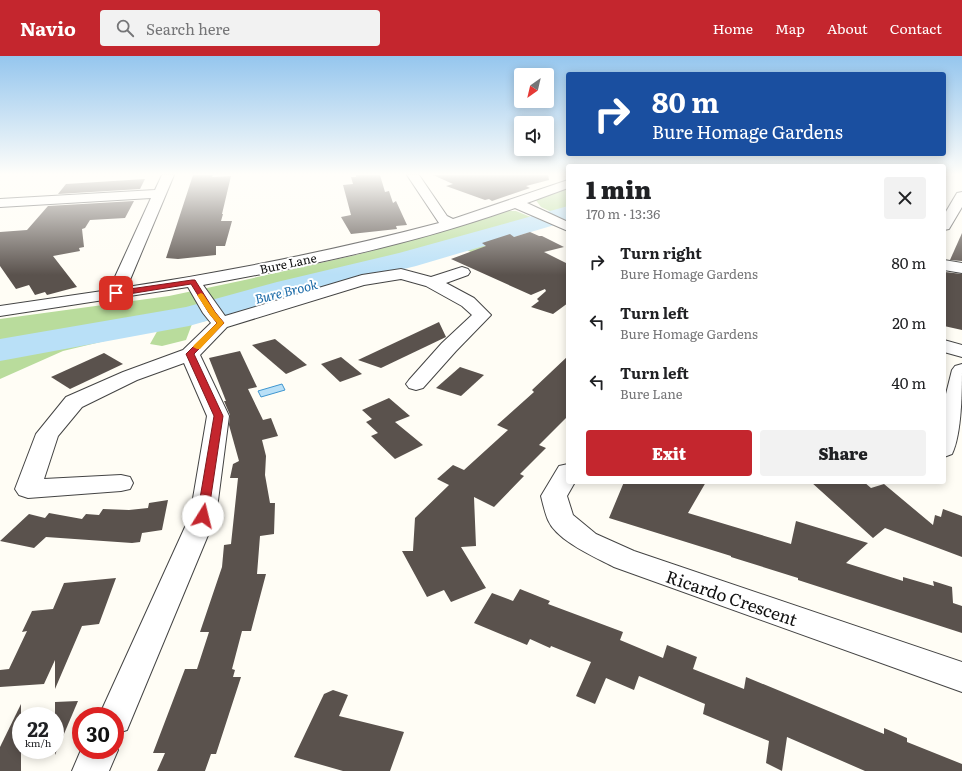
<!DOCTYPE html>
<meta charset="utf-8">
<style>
:root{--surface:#fff;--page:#f2f2f2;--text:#202124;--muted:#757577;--accent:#c4262e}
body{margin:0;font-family:Literata,serif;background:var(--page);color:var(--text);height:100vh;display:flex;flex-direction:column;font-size:15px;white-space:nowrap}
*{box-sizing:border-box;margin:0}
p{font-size:13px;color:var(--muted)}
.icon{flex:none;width:22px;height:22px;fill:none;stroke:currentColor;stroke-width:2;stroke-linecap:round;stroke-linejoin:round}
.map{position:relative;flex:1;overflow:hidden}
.panel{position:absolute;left:566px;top:108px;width:380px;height:320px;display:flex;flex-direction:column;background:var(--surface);border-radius:4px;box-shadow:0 2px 10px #0003}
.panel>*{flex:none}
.hud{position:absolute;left:566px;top:16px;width:380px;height:84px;border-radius:4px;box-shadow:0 2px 10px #0003;background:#1a4fa0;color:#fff;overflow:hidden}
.needle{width:26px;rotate:214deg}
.buttons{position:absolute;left:514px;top:12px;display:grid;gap:8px}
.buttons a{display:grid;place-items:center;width:40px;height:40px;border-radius:4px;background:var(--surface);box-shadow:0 2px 10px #0003;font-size:20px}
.speed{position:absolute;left:12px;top:651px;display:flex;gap:8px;font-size:20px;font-weight:700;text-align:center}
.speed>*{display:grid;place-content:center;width:52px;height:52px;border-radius:50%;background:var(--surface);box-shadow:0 2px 10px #0003;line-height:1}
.speed small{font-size:10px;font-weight:400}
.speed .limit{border:6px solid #d22;background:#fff;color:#111}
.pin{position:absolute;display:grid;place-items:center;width:34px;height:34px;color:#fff;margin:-17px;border-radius:8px;box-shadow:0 2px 6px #0006}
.me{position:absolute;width:44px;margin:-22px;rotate:9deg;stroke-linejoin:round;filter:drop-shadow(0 0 3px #0008)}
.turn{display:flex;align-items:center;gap:14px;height:84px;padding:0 20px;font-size:18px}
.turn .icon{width:52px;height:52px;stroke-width:2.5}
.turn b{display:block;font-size:28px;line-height:34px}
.round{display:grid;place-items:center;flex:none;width:42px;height:42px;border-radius:4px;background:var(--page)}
.overview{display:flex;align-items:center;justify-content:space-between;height:68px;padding:0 20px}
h1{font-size:24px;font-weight:800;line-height:30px}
.button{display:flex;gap:8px;margin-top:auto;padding:8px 20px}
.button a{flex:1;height:46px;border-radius:4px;background:var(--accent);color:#fff;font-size:16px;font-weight:800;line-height:46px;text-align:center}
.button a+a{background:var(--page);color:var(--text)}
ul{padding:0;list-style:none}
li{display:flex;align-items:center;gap:12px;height:60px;padding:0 20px}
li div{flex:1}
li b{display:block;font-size:15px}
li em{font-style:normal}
header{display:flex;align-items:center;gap:24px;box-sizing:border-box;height:56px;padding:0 20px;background:var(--accent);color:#fff}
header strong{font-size:19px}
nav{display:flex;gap:22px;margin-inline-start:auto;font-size:14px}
.search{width:280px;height:36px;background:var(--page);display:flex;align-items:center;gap:10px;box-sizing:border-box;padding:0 14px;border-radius:4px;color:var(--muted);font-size:15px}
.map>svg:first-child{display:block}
.forest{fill:#b9dc9c}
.water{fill:#b9e0f7;stroke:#3f96cf}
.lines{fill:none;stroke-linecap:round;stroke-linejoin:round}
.river{fill:#b9e0f7;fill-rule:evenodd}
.building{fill:#5a524d}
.minor-casing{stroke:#444;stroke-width:2}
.minor{fill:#fff;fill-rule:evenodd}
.route{fill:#c4262e;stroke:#7f191e}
.slow{fill:#f59e0b}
.labels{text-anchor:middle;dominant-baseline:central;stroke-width:4;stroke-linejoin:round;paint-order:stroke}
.far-street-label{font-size:12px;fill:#111;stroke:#fff}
.far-water-label{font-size:13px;font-style:italic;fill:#1768a6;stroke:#fff}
.near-street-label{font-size:17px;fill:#111;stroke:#fff}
</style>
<header>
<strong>Navio</strong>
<div class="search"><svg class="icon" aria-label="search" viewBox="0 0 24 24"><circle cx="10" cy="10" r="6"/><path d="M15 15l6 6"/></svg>Search here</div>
<nav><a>Home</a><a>Map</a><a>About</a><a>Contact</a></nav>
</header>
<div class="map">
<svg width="962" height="715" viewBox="0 0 962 715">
<rect width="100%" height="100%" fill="#fffdf5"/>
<g class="forest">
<polygon points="568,132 568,154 556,158 541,151 535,143"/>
<polygon points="503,155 516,155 543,166 479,187 523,206 490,206 463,192 380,214 246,256 192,268 186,284 162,290 150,288 159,272 63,295 0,323 0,263 169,240 240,225 356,199 468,168"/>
</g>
<polygon class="water" points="282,328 285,334 261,341 258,335"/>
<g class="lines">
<polygon class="river" points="568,150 568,165 416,210 297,239 189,270 0,305 0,283 186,251 277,226 399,197"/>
</g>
<g class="building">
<polygon points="193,119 213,119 212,121 231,120 222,158 223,158 221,165 232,165 225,190 216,190 216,199 178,203 166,202"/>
<polygon points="356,119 380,119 385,136 389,135 393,147 396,145 407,169 396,170 397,173 351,178 341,161 351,159 343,129 353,128 351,121 356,121"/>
<polygon points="433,119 548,119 549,124 526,130 530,132 492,145 489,143 485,144 446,130 453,128"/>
<polygon points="145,123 140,133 58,138 66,128"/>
<polygon points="134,145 125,162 90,164 85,172 82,173 84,191 79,192 80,195 53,200 77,231 47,239 45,236 35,239 29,229 16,233 0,210 0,176 27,174 48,150"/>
<polygon points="530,176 539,180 542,180 564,191 544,196 568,208 568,247 553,258 531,251 539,245 537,243 546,235 545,233 531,239 451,203 486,190 482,187 510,178 514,181"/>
<polygon points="962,177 962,205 950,204"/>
<polygon points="945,216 962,218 962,274 944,270"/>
<polygon points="439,266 446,281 381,312 358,304"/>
<polygon points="275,283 307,309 286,318 252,289"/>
<polygon points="240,295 257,331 248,333 263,364 271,362 278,380 262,384 266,400 265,419 270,447 275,447 274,478 260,480 257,518 266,518 251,575 242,575 232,613 235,614 233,621 241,621 216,698 211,698 205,715 157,715 165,697 153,697 185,613 197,613 209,576 200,576 222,511 224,489 231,488 238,422 230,422 233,408 239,405 229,369 230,359 224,345 226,345 209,302"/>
<polygon points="104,297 123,308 70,333 51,321"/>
<polygon points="568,300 568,360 539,389 546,392 520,418 524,420 494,451 474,441 476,490 461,491 486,532 451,546 444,534 427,541 402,495 413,495 415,462 449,429 437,423 453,409 464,414 508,374 497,369 534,336 532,334"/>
<polygon points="341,301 362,318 340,326 321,308"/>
<polygon points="460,311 484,319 461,340 436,332"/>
<polygon points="389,342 410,360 395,366 423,389 395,403 371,380 378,377 366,366 372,363 362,354"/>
<polygon points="624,426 706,426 688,457 791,488 796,465 868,487 846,507 903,525 903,521 934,530 933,525 952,531 953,547 962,550 962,577 798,524 798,522 731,501 731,500 609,462"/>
<polygon points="811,426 864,426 871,432 884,428 933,469 935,459 941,461 943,453 962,460 962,501 885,472 873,482"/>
<polygon points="168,444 162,474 142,477 140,486 132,487 46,481 34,492 0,485 29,458 45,462 49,457 82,463 86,458 99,459 103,453 129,454 148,452 149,447"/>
<polygon points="116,522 99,568 82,570 55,633 55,604 44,628 0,631 0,614 9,613 27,575 22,576 32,555 53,553 64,527"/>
<polygon points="520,533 550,545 548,548 623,576 620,584 663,602 667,589 697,601 693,613 744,633 746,621 884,678 884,672 907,682 907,686 962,708 962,715 865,715 787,681 782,715 766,707 769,685 703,658 705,648 639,620 634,634 606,622 595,648 576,640 591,606 551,590 550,592 530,583 527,589 474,567 492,537 513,545"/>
<polygon points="333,634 348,639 339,660 404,676 390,715 343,715 294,701 324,638"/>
<polygon points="78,645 55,699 55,646"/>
<polygon points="21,648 21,715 0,715 0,691"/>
</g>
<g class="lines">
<defs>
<g id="minor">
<path d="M162,119H174L127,231C232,215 336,194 439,167L407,119H419L447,160L453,163L568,124V132L527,147L568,166V175L515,152C414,188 308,210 203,229L225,260L362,219L401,213L431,221L462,211L468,213L470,216L468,219L446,227L474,242L491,259L456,295L423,332L416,334L409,332L406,328L409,324L442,287L472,259L462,250L426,230L401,223L364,229L227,271L200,299L229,360L216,460L127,674L115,678V660H99L190,460L207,360L184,307L137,324L82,351L58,380L44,423L121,419L130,421L133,427L130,433L121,435L28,442L19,439L15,433L36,378L66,341L123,316L183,294L211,267L203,257L188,231L0,260V250L109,234L151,142L0,151V143L155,134Z"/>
<polygon points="962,136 962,151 949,173 944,174 944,159 957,137"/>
<polygon points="944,204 962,207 962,217 944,214"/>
<polygon points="944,284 962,289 962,301 944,296"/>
<path d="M962,308C962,333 962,377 952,398L944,401V346L952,314L955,310Z"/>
<path d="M568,408V426H575L567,440L573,459L596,478L634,495L962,606V636L614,511C595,501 557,485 548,464C545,457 543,448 541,440L559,410Z"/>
<polygon points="115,687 118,694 109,715 72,715 81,694 115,694"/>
</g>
</defs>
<use href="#minor" class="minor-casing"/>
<use href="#minor" class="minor"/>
</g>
<linearGradient id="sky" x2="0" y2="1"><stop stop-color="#95c6ee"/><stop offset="0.54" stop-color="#fffefa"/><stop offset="1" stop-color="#fffefa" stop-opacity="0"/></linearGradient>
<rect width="962" height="219" fill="url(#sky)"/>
<polygon class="route" points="192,224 195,224 215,256 224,267 194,298 223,360 208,460 207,463 199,463 197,460 214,360 186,298 217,267 209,257 191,228 116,240 113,237 116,235"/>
<polygon class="slow" points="201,237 203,238 215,256 224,267 200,293 197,293 193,291 194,289 217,267 210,259 197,239"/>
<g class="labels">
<g class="far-street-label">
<text transform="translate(288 207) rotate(-12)">Bure Lane</text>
</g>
<g class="far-water-label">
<text transform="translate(286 235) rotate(-14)">Bure Brook</text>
</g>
<g class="near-street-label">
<text transform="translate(732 541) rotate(19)">Ricardo Crescent</text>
</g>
</g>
</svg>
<div class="buttons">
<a><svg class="needle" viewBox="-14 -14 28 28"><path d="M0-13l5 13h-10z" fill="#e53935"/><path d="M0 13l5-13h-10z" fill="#757577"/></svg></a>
<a><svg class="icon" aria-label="sound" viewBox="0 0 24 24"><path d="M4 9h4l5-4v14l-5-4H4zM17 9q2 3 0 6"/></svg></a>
</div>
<div class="speed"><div>22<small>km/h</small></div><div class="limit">30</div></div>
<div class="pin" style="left:116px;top:237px;background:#d93025"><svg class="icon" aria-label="arrive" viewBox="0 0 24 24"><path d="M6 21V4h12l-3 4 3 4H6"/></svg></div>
<svg class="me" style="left:203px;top:460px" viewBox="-20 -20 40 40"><circle r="19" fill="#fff"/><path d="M0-13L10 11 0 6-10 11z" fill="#c4262e"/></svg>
<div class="hud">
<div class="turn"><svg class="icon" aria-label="right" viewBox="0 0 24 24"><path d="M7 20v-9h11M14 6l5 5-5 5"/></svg><div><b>80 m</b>Bure Homage Gardens</div></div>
</div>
<section class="panel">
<div class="overview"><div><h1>1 min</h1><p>170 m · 13:36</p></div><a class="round"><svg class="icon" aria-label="close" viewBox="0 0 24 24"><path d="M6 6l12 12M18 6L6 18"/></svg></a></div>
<ul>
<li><svg class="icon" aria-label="right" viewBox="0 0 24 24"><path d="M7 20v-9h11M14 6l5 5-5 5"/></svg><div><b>Turn right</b><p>Bure Homage Gardens</p></div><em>80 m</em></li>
<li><svg class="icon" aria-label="left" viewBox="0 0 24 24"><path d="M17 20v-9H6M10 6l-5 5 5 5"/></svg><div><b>Turn left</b><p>Bure Homage Gardens</p></div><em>20 m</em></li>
<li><svg class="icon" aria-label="left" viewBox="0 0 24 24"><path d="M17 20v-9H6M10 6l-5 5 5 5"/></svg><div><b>Turn left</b><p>Bure Lane</p></div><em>40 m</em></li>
</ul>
<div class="button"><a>Exit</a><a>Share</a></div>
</section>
</div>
